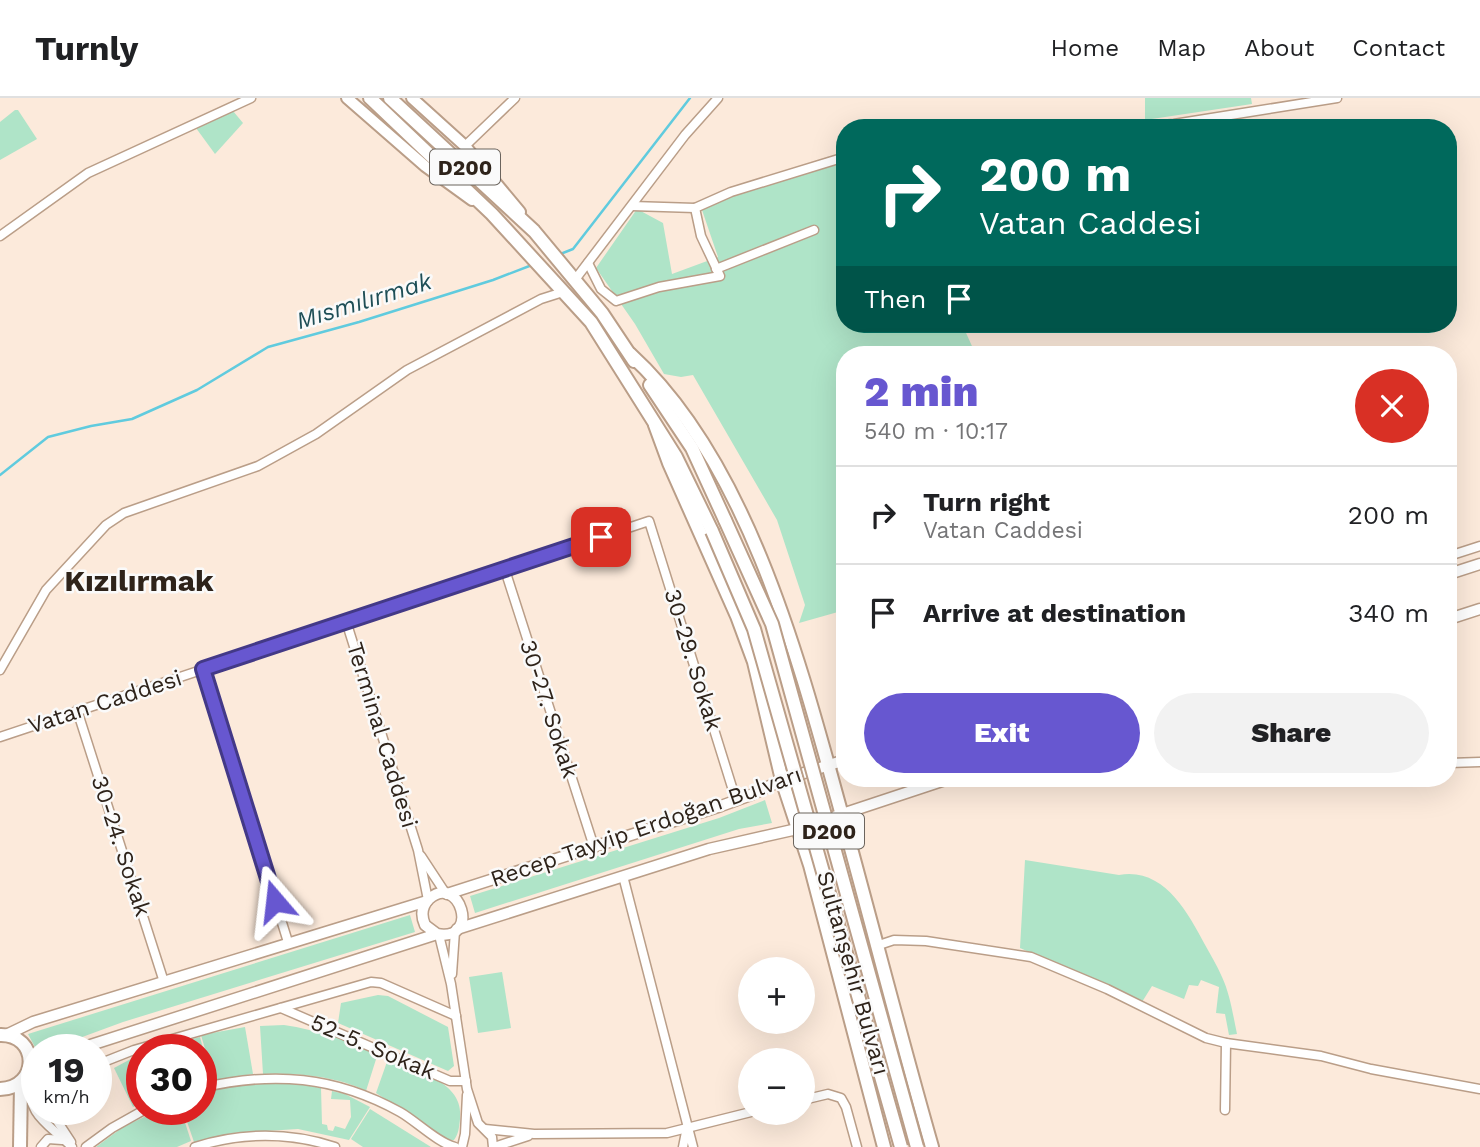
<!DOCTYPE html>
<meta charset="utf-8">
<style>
:root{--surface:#fff;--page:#f2f2f2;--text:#202124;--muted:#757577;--line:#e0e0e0;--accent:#6757d0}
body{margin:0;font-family:"Work Sans",sans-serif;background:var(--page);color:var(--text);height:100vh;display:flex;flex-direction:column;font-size:26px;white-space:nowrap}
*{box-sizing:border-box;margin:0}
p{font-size:23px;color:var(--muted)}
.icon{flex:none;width:38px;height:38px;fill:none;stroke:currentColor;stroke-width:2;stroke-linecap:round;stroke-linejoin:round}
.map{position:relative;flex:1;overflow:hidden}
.details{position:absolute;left:836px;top:248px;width:621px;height:441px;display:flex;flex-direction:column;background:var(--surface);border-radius:28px;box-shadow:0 7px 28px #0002}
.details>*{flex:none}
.top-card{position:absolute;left:836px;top:21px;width:621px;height:214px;border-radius:28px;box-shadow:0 7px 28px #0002;background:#00695c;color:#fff;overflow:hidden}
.buttons{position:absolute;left:738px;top:859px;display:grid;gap:14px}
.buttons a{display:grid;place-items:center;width:77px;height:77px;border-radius:50%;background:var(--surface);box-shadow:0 7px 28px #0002;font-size:35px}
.speed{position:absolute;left:21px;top:936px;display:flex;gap:14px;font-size:35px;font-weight:700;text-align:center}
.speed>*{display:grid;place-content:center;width:91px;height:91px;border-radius:50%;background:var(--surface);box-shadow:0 7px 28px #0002;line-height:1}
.speed small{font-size:18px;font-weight:400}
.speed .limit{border:10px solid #d22;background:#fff;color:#111}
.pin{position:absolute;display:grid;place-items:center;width:60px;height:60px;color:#fff;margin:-30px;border-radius:14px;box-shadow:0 4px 10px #0006}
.me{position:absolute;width:77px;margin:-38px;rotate:343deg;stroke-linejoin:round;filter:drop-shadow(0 0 5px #0008)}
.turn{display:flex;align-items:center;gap:24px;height:147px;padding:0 28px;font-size:32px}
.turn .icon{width:91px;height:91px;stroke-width:2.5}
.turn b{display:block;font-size:49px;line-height:60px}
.then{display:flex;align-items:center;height:66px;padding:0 28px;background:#0003;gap:14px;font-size:26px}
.round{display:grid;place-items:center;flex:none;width:74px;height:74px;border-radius:37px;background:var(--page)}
.summary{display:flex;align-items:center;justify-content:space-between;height:119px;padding:0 28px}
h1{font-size:42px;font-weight:800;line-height:52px;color:var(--accent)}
.action{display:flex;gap:14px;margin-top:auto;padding:14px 28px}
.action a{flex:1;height:80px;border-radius:42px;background:var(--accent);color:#fff;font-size:28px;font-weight:800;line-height:80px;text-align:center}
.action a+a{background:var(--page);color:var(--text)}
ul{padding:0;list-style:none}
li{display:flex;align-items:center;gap:21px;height:98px;padding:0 28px;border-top:2px solid var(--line)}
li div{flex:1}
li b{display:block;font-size:26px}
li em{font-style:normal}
header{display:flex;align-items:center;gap:42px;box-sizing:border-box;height:98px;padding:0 35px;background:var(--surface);border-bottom:2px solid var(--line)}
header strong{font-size:33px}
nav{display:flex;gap:38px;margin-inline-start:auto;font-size:24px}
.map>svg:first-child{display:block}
.green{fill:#afe4c8}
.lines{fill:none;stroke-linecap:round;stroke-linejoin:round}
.stream{stroke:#60cbde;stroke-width:2.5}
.minor-casing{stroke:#ba9e88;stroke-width:11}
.tertiary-casing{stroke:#ba9e88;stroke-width:13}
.secondary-casing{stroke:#ba9e88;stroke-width:14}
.primary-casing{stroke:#ba9e88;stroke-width:16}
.trunk-casing{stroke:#ba9e88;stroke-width:16}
.minor{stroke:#fff;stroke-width:8}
.tertiary{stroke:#fff;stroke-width:10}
.secondary{stroke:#fff;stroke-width:10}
.primary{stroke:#fff;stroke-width:12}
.trunk{stroke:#fff;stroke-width:12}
.trunk-bridge-casing{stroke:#ba9e88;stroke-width:16;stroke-linecap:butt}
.trunk-bridge{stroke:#fff;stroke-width:12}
.route-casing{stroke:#433987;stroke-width:18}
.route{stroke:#6757d0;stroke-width:12}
.labels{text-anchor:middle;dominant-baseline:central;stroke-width:5;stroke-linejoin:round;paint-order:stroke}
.shield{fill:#fafafa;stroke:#6b645d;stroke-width:2}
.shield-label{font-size:21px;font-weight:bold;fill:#2e231a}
.street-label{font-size:23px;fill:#2e231a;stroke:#fafafa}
.water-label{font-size:24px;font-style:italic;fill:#1e4e56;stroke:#fafafa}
.district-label{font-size:30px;font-weight:bold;fill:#2e231a;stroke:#fafafa}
</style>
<header>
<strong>Turnly</strong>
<nav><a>Home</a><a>Map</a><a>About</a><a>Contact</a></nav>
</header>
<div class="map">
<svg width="1480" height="1049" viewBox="0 0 1480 1049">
<rect width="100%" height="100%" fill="#fceadb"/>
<g class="green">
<polygon points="1145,0 1251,0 1252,6 1145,22"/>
<polygon points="15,12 18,12 37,41 0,62 0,24"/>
<polygon points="233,13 243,25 215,56 196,30"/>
<polygon points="845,64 845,226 962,226 976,257 845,257 845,512 799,525 805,507 777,422 693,277 681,279 664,276 635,226 596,170 637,111 663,125 672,176 718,159 702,112 744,93"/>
<polygon points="765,702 772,725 739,731 475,815 470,798 719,720"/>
<path d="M1025,762L1119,777C1163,769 1187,813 1204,845C1210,856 1217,867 1222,879C1230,896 1233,917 1237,936L1229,937L1225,916L1216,915L1219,889L1201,882L1198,888L1189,887L1184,901L1152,888L1142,904L1020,850Z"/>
<polygon points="410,817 415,834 123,924 47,952 37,953 28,936"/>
<polygon points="502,874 511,930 478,935 469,879"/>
<polygon points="378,897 388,898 448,929 454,968 448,973 338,925 341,905"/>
<path d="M284,927C317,932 347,942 378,955L366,993C336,978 297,975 263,976L260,928Z"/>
<polygon points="245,929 253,976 214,982 201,937"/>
<polygon points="200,939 211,981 201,983 201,952 153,952"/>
<polygon points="142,955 142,1005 133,1009 114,970"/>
<path d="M388,961C415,973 465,983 460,1021C459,1029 459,1035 454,1042H448L376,995Z"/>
<polygon points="289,984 321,990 322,1026 327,1027 328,1032 333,1033 335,1028 345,1031 351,1019 350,1002 331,1001 332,993 345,996 370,1009 349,1042 298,1031 233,1035 194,1044 183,1012 201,1012 201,995 222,989"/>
<polygon points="370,1011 431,1049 363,1049 351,1041"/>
<polygon points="159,1012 181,1012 191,1043 177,1049 96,1049 123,1029"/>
</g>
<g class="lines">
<g class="stream">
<polyline points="558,157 573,151 690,0"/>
<polyline points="0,377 48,339 91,328 132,321 197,292 268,249 359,224 493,182 532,167"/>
</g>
<defs>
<g id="minor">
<polyline points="999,30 1021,30"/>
<polyline points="1123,30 1174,26 1337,0"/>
<polyline points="465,48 515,0"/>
<polyline points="632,108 695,110 731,94 845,59"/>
<polyline points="0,138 88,75 251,0"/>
<polyline points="588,165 601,191 616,203 659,189 720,178 701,138 695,110"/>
<polyline points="716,171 814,132"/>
<polyline points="574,183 685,37 718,0"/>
<polyline points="1449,458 1480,448"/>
<polyline points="505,472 594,749"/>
<polyline points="346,523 418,752 428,802"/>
<polyline points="203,571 288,844"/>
<polyline points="0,572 46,492 106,427 124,415 258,368 316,336 407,272 541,201 563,194"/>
<polyline points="77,612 164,884"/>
<polyline points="0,639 649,423 736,702"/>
<polyline points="1449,665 1480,664"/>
<polyline points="421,758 446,796"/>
<polyline points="623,778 693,1049"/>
<polyline points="439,837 451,886 467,991 478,1025 492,1039 493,1049"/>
<polyline points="876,848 894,842 926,843 1031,859 1107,891 1206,940 1226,945 1321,958 1371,971 1480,991"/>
<polyline points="452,876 455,833"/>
<polyline points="281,910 450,983 466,983"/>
<polyline points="96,967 134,952 371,884 381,885 456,918"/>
<polyline points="28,974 37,990"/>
<path d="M26,978C31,1021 43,1021 72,1049"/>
<path d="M201,990C273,973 335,978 400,1014C416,1023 438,1045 455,1049"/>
<polyline points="803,1002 828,996 841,1000 846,1009 857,1049"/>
<polyline points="50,1012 71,1044"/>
<polyline points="1225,1012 1226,945"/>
<polyline points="485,1031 534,1036 667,1035 751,1014"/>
<polyline points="41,1049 48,1041 62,1042"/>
<polyline points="86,1049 112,1030 144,1012"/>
<path d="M195,1049C241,1034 290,1034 335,1049"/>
<polyline points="462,1049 465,1036 467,997"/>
<polyline points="494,1049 528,1038"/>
<polyline points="683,1049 687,1029"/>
</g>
<g id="tertiary">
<polyline points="1449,476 1480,466"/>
<polyline points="1449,521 1480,511"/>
<polyline points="447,796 721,708 751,697 782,682 845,662"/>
<polyline points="457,831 709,751 797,731 948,681"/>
<polyline points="6,937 33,924 427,803"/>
<path d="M75,952L437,836C482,844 459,774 429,801C421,809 421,818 425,827L437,836"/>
</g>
<g id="secondary">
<polyline points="347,0 425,68 472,102"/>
<polyline points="412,0 465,48 520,114"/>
</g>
<g id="primary">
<path d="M0,937C39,936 40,990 0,991"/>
<polyline points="20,1049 21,985"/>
</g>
<g id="trunk">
<polyline points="370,0 492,116 591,224 676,359 712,433"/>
<polyline points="390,0 534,133 602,215 634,263"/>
<path d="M630,256C752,367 803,577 846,732C875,838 902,944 932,1049"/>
<polyline points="650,287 692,350 725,422"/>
<polyline points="655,327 669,365 737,518 754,564 782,682 810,767 884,1049"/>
</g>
</defs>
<use href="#minor" class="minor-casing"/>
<use href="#tertiary" class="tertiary-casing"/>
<use href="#secondary" class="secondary-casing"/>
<use href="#primary" class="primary-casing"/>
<use href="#trunk" class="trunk-casing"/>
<use href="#minor" class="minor"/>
<use href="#tertiary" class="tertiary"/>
<use href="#secondary" class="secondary"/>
<use href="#primary" class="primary"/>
<use href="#trunk" class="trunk"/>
<defs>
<g id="trunk-bridge">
<polyline points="725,422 772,526 917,1049"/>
<polyline points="712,433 754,531 901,1049"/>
</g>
</defs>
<use href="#trunk-bridge" class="trunk-bridge-casing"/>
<use href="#trunk-bridge" class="trunk-bridge"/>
</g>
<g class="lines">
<defs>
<polyline id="route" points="275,803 203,571 601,439"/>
</defs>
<use href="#route" class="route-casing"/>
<use href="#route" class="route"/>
</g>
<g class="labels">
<g class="shield">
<rect x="430" y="51.5" width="70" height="35" rx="5"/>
<rect x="794" y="715.5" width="70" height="35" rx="5"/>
</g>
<g class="shield-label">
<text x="465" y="69">D200</text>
<text x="829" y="733">D200</text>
</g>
<g class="street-label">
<text transform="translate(693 562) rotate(73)">30-29. Sokak</text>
<text transform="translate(105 604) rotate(-18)">Vatan Caddesi</text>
<text transform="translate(549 611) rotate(72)">30-27. Sokak</text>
<text transform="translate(382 637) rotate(73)">Terminal Caddesi</text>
<text transform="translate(646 729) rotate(-19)">Recep Tayyip Erdoğan Bulvarı</text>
<text transform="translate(121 748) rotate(72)">30-24. Sokak</text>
<text transform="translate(853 875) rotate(74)">Sultanşehir Bulvarı</text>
<text transform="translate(373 949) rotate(23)">52-5. Sokak</text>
</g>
<g class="water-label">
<text transform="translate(364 203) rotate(-17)">Mısmılırmak</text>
</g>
<g class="district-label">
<text x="139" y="482">Kızılırmak</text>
</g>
</g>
</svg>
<div class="buttons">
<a>+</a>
<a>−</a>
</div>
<div class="speed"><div>19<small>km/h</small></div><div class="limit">30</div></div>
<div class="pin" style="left:601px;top:439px;background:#d93025"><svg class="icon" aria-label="arrive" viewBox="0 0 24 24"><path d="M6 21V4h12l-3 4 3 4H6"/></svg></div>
<svg class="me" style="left:275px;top:803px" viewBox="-20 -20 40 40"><path d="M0-17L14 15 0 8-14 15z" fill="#6757d0" stroke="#fff" stroke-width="4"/></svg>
<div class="top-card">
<div class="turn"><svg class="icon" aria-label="right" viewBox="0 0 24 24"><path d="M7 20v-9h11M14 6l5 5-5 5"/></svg><div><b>200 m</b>Vatan Caddesi</div></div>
<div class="then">Then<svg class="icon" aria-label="arrive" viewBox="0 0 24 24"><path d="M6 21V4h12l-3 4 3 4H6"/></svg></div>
</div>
<section class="details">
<div class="summary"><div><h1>2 min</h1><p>540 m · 10:17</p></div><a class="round" style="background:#d93025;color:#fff"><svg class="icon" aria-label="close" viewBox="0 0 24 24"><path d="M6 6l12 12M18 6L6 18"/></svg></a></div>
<ul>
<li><svg class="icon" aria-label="right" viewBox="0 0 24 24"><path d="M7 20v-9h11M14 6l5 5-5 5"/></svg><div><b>Turn right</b><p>Vatan Caddesi</p></div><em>200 m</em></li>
<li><svg class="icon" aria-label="arrive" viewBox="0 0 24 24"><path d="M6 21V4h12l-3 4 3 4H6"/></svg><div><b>Arrive at destination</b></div><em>340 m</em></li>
</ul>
<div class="action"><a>Exit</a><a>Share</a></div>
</section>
</div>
